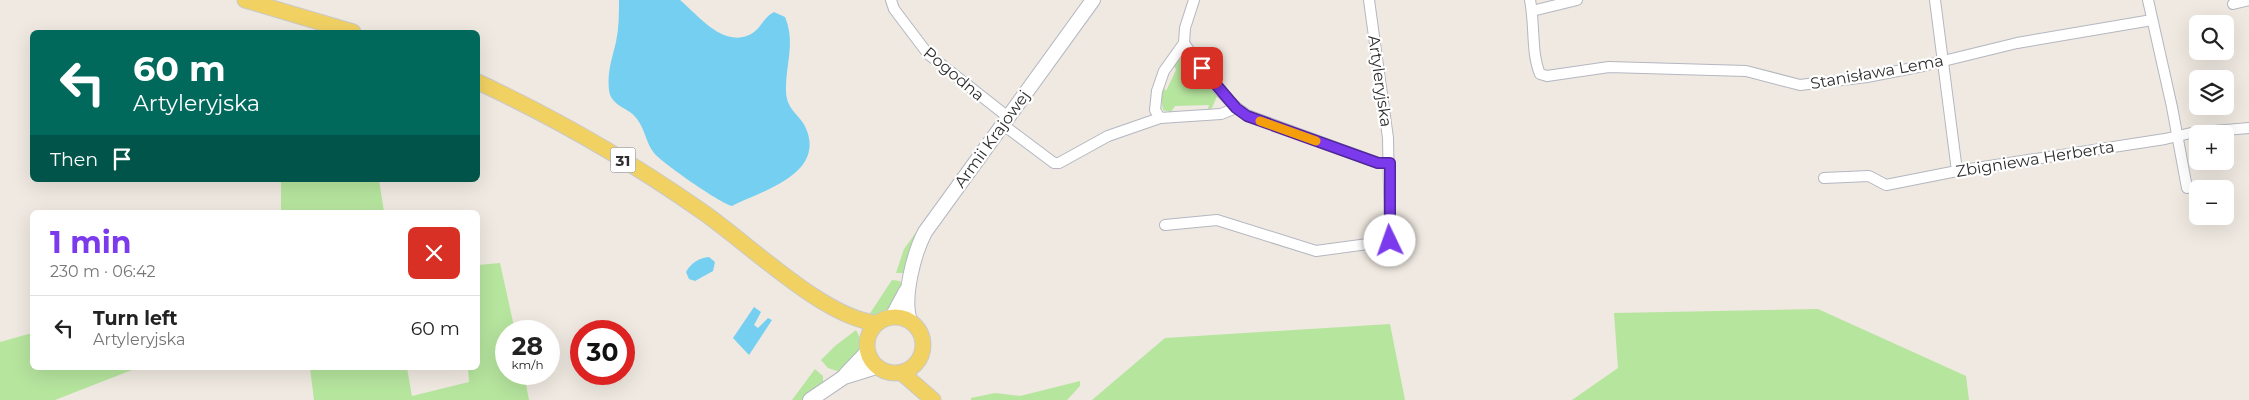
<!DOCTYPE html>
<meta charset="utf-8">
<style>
:root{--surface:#fff;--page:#f2f2f2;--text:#222;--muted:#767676;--line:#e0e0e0;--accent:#7c3aed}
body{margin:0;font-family:Montserrat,sans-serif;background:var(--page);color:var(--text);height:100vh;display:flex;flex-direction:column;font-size:19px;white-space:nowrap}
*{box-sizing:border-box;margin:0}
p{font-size:16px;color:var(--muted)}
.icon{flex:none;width:28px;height:28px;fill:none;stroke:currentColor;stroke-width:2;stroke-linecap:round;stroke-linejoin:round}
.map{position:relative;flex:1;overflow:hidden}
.sheet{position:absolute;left:30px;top:210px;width:450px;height:160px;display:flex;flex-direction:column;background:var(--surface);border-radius:8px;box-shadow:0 5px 20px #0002}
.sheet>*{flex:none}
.guide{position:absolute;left:30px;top:30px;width:450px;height:152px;border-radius:8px;box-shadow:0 5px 20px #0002;background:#00695c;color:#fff;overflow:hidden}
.buttons{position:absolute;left:2189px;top:15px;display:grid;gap:10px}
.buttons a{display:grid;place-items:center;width:45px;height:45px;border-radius:8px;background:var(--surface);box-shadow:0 5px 20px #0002;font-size:25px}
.speed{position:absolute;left:495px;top:320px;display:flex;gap:10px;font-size:25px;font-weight:700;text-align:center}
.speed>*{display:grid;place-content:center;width:65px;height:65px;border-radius:50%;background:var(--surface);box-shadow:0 5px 20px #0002;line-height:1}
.speed small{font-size:12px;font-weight:400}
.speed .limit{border:8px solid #d22;background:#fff;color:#111}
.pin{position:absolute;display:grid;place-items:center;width:42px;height:42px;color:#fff;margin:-21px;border-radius:10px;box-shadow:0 2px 8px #0006}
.me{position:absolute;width:55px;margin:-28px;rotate:357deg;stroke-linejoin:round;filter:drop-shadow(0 0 4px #0008)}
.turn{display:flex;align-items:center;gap:18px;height:105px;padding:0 20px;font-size:22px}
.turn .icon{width:65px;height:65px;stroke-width:2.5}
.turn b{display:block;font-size:35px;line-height:42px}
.then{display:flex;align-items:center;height:48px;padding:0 20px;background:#0003;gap:10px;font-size:19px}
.round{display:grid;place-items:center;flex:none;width:52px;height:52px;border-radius:8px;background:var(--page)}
.head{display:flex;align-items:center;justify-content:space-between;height:85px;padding:0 20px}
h1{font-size:30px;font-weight:700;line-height:38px;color:var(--accent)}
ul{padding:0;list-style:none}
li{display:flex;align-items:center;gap:15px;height:65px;padding:0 20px;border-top:1px solid var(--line)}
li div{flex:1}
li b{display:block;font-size:19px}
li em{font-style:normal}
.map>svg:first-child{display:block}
.green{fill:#b6e59e}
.water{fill:#75cff0}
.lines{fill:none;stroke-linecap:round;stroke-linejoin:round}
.street-casing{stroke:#b4b7c1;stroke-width:12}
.secondary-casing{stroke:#b4b7c1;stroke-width:16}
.primary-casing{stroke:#c9c9c9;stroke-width:17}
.street{stroke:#fff;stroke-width:10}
.secondary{stroke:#fff;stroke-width:14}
.primary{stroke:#f2d163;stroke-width:15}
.route-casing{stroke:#51269a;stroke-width:12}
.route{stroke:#7c3aed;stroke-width:9}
.slow{stroke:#f59e0b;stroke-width:9}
.labels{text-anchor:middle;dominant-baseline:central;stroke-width:4.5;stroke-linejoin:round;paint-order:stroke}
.shield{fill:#fff;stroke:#6d6d6d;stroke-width:1}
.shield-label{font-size:15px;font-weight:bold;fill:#2e2e2e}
.street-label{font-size:16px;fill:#2e2e2e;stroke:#fff}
</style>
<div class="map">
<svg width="2249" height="400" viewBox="0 0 2249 400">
<rect width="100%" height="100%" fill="#efe9e1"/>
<g class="green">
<polygon points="1178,58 1188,61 1191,60 1218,94 1211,110 1208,109 1209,105 1175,106 1171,112 1163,110 1161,98 1159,97 1163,86 1166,91 1176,70 1174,65"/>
<polygon points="281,180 379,180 384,212 281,212"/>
<polygon points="943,195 945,196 904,273 896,273 904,249"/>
<polygon points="500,263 515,331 506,331 506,374 524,374 529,400 314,400 310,368 407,368 412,396 469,382 468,368 478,368 478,265"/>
<polygon points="892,280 900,281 902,286 887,314 867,318"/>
<polygon points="1818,309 1966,376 1969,400 1572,400 1618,368 1614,313"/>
<polygon points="1390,324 1405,400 1092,400 1165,338"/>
<polygon points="856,330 862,342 862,352 840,372 828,368 821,360 835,346"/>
<polygon points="32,333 32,368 137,368 55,400 0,400 0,342"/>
<polygon points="815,369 823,376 823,384 802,400 792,400"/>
<polygon points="1080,381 1080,386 1067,400 971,400 971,398 995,393 1020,396"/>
</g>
<g class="water">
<path d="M619,0H680C698,15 722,47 749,35C761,30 763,17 774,12L785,17C796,43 785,65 786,92C787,112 802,115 807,131C823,175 761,191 732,206C720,203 662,163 654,153C646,143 645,129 637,119C629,107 611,107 609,90C607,72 612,59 616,42C619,28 619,14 619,0Z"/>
<path d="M709,257L715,262L713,271L695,281L689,279L686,272C691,263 699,258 709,257Z"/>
<polygon points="754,307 761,312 754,325 758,328 768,318 772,320 749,355 733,338"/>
</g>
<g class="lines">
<defs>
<g id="street">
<polyline points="891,0 894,9 928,54 1008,117"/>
<path d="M1530,0C1535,24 1531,53 1540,74L1547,76L1609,67L1746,71L1800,85L1867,77L1923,66L2017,43L2152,20"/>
<polyline points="1935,0 1957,171"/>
<polyline points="2148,0 2172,107 2187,188"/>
<polyline points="2233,4 2249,0"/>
<polyline points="1532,11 1577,0"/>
<path d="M1184,43C1201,68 1221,98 1247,115L1378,163H1390"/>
<polyline points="1160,118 1155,110 1157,91 1164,71 1184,43 1185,28 1194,0"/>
<polyline points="1002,124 1054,163 1059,163 1108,136 1160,118 1221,114 1236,108"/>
<polyline points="1824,178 1869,176 1886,185 1957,171 2165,139 2191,133 2249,128"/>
<polyline points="1165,225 1217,220 1316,251 1390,241 1388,138 1369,0"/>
</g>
<g id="secondary">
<polyline points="892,317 906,291"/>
<path d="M910,321C902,298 914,253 925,232L1093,0"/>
<polyline points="846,374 867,352"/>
<polyline points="810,400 844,377 876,367"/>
</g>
<g id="primary">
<polyline points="245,0 353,32"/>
<path d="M478,82C555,118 630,161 700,210C746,241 824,319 877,323"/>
<circle cx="895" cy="345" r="28"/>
<polyline points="902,373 933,400"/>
</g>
</defs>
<use href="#street" class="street-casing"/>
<use href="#secondary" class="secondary-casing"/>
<use href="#primary" class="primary-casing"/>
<use href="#street" class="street"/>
<use href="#secondary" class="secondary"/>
<use href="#primary" class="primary"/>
</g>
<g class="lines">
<defs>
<polyline id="route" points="1202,68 1236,108 1247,116 1378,163 1390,163 1390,241"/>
</defs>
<use href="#route" class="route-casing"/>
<use href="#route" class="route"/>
<polyline class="slow" points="1260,121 1316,141"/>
</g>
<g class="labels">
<rect class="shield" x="610.5" y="147.5" width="25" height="25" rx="4"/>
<g class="shield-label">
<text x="623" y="160">31</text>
</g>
<g class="street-label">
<text transform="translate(1877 72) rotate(-10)">Stanisława Lema</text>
<text transform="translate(954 74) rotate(40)">Pogodna</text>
<text transform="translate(1380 81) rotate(82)">Artyleryjska</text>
<text transform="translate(992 139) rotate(-54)">Armii Krajowej</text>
<text transform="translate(2035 159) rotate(-9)">Zbigniewa Herberta</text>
</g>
</g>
</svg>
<div class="buttons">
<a><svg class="icon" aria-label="search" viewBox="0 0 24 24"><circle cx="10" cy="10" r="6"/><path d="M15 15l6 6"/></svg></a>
<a><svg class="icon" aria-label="layers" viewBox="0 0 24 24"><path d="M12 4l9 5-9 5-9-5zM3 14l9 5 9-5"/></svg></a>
<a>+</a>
<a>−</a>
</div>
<div class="speed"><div>28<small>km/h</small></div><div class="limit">30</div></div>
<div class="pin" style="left:1202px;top:68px;background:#d93025"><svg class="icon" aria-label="arrive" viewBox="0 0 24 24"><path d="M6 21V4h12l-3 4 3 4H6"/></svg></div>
<svg class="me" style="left:1390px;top:241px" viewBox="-20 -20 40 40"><circle r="19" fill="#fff"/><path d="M0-13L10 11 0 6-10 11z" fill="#7c3aed"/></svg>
<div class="guide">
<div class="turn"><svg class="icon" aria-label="left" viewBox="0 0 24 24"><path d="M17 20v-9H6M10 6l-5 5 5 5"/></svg><div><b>60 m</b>Artyleryjska</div></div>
<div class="then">Then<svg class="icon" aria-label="arrive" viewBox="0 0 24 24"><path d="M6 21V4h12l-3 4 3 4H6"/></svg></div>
</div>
<section class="sheet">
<div class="head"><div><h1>1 min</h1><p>230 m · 06:42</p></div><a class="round" style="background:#d93025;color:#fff"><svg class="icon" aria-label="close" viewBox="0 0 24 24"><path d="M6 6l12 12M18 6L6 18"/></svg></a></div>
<ul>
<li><svg class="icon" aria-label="left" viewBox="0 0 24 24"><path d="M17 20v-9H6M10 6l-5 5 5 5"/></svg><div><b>Turn left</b><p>Artyleryjska</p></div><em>60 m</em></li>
</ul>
</section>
</div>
